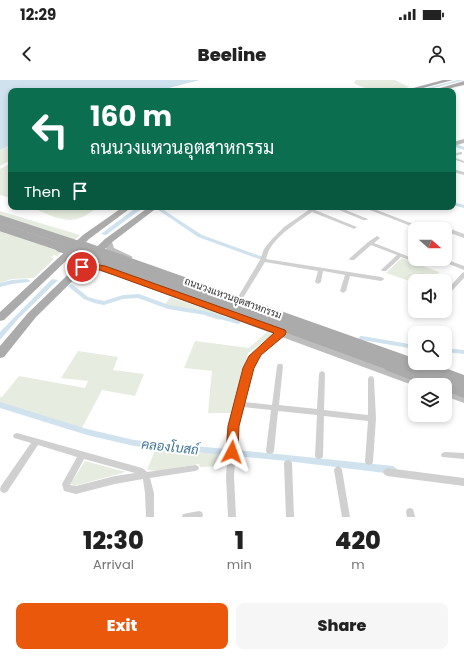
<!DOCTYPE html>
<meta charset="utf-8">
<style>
:root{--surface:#fff;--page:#f6f6f6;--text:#222;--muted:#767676;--accent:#ea580c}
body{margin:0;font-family:Poppins,Sarabun,sans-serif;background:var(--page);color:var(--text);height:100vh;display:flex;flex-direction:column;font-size:15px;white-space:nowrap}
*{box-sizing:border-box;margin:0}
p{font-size:13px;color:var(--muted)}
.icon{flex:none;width:22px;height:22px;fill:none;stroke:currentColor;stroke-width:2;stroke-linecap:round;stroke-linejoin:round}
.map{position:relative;height:437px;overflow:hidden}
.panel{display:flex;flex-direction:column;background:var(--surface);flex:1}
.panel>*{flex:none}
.banner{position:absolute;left:8px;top:8px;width:448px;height:122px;border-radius:8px;box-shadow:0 2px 6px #0003;background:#0b6e4f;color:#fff;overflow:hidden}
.needle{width:26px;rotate:111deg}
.fabs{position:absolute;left:408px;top:142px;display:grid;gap:8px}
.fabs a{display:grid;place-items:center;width:44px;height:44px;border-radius:8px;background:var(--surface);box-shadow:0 2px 6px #0003;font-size:20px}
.pin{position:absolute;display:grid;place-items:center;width:34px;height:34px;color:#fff;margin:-17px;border:2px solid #fff;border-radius:50%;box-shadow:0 1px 4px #0007}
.me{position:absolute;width:44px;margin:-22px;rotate:4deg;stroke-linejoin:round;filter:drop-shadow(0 0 3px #0008)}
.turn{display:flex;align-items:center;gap:14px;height:84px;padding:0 16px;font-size:18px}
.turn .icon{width:52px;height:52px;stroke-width:2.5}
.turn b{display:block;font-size:28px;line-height:34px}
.then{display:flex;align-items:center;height:38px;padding:0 16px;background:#0003;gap:8px;font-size:15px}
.eta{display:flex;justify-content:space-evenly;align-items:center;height:68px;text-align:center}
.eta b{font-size:24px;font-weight:800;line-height:28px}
.action{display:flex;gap:8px;margin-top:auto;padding:8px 16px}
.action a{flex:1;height:46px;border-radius:8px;background:var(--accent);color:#fff;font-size:16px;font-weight:800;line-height:46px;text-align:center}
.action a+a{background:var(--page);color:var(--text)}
.status{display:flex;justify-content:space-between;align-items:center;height:28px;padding:0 20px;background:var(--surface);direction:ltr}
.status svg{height:11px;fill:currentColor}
header{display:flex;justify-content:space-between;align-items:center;height:52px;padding:0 16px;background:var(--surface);font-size:18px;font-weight:800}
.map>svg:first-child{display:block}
.green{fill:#e6ecdf}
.water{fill:#cfe2ee}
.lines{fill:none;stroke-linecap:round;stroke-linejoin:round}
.canal{fill:#cfe2ee;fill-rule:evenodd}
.street{fill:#d0d0d0;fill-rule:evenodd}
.secondary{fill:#bdbdbd;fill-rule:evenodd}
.primary{fill:#ababab;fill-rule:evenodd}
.primary-bridge-far2{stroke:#ababab;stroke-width:8}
.primary-bridge-far1{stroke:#ababab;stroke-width:10}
.primary-bridge{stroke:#ababab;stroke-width:13}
.route{fill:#ea580c;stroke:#983908}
.labels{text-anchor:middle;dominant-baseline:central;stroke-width:4;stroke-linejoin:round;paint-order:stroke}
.street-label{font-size:10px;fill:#333;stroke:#fff}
.near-water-label{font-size:13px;font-style:italic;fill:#3f7597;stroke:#fff}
</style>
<div class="status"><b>12:29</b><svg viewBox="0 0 49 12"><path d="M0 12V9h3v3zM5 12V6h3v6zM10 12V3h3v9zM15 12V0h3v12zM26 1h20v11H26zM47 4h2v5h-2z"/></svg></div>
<header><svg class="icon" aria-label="back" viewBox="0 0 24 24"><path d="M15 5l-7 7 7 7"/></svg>Beeline<svg class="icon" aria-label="person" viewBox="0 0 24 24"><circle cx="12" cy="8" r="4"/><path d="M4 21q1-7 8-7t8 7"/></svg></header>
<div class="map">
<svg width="464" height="437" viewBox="0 0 464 437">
<rect width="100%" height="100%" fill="#fff"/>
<g class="green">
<path d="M356,0H395L409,7C387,13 376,13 355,4L354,2Z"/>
<polygon points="10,66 11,80 0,86 0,70"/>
<polygon points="11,83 11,118 0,115 0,89"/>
<path d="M32,127H99C92,131 85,137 77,139C63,143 44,133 32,127Z"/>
<polygon points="0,131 80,155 57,176 54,175 51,177 54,179 34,198 12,199 0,203"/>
<polygon points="402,178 439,192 431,201 415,201 415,203 386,193"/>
<polygon points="170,217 223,235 220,240 206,236 205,234 189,232 165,225"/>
<polygon points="267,252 273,255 248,273 231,333 208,333 212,291 184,288 195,261 249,268"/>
<polygon points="78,271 118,277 113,290 144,294 135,316 102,310 82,348 0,323 0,317 2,317 19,296 85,308 88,301 61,298"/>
<polygon points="156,368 199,373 220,373 222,378 222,386 200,387 199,384 160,391 147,390"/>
<polygon points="85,381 126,392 74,406 71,403"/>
</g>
<g class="water">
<polygon points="0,0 200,0 157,11 11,11 11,65 0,70"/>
<polygon points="137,127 144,127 106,155 101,154"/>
<polygon points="52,199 58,200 18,239 0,260 0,252"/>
</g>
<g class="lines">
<g class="canal">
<polygon points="458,0 464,0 422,11 416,11"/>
<polygon points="453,63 464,67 464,70 453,66"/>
<polygon points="453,122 464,125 464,128 453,125"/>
<polygon points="154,127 159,127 202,155 263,177 264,178 263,179 259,179 198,157"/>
<polygon points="27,199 29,200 30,201 29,202 12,204 0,207 0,203 12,200"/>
<polygon points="71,204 73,205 88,217 95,219 104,221 123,215 139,214 169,225 205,231 240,241 241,242 238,244 205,235 168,229 138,218 123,219 104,225 94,223 84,219 69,207 68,206"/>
<polygon points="360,256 362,256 415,265 415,269 362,260 360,260 359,258"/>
<polygon points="445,268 464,270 464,274 445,272"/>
<polygon points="0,322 87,349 134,360 287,375 393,386 396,388 397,390 396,392 393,394 287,381 134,366 87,355 0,328"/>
</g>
<g class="street">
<polygon points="461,72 462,72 462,74 453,76 453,74"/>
<polygon points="453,77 464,81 464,83 453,79"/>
<polygon points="453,89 464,92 464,95 453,92"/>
<path d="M313,127H318L315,130L357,147L354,149L352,148L312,132C298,142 278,154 269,170C268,173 267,176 266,179L381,197L383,198L384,199L383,200L381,201L350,196L346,211L343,213L340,211L345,195L323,191L321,202L318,204L315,202L318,191L265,182L243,218H239L238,217L260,180L264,169L272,159L284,147Z"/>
<polygon points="332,127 338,127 368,139 367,140 363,140"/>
<polygon points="362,127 369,127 421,147 418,149 416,148"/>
<polygon points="435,143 464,154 464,158 445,151 445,149 441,149 433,146 432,145"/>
<path d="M377,156L380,158L374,163L415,179H425C417,184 409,180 401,177L386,191H382L381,190L382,189L397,175L371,165L354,180H350L349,179L350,178L368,162Z"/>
<polygon points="438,179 445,179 464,186 464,190 439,180"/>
<polygon points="464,192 464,198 450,213 446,213 445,212 446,211 462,193"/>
<polygon points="279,250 283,250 284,252 256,279 252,288 244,322 272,325 277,286 278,284 282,284 283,286 279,325 317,329 319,294 320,292 322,291 324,292 325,294 324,330 368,335 368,299 369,297 371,296 373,297 374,299 376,338 373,382 372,384 369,385 366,384 365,382 368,341 324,336 323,376 322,378 319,379 316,378 315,376 317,335 278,331 274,371 273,373 270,374 267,373 266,371 271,330 243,327 238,346 234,396 236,437 228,437 226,396 230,346 235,324 246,288 251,276"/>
<path d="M17,353L142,388L145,390L147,392L195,385L198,386L199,388L198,390L195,391L150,398L154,413V437H146L145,413L143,399L115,404L76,414L64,411L62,404L77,377L38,365L7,412L4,413L1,412L0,409L1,406L31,363L14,358L13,356L14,354ZM84,379L135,393L115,396L76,406L70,405Z"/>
<polygon points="445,372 464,373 464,379 442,377 441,375 442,373"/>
<polygon points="288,380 291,381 292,383 294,437 286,437 284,383 285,381"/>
<polygon points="338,386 341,388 342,390 350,437 342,437 334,390 335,388"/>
<polygon points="387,388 464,398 464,406 387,396 384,394 383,392 384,390"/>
<polygon points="410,428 413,429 415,437 407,437 406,432 407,429"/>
<polygon points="199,431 202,432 203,435 202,437 182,437 183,434"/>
</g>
<g class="secondary">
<polygon points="464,59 464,63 453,66 453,62"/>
<polygon points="105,159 111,159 114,168 133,177 129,179 107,171 104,161"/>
<polygon points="93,183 122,192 429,302 430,305 415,306 116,196 93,189 82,190 78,187 82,184"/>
<polygon points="445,308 464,315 464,323 445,316"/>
</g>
<g class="primary">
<polygon points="443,0 453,0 412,11 402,11"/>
<polygon points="464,1 464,5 443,10 440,8"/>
<polygon points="123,127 132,127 89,159 4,240 0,241 0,232 83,155"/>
<polygon points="149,127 158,127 111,163 36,237 4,277 0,278 0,266 28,233 105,159"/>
<polygon points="445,302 464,308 464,318 445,311 445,305 440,305"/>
</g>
<g class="primary-bridge-far2">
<polyline points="0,139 88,168"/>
<polyline points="0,147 63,168"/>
</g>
<g class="primary-bridge-far1">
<polyline points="60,167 98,179 392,286"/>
<polyline points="85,167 421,286"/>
</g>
<g class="primary-bridge">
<polyline points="390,285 443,305"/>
<polyline points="418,285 464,302"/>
</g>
</g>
<polygon class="route" points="82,184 93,184 105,186 285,250 286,252 285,255 261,275 254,288 239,346 238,372 236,376 232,377 227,376 226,372 228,346 243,288 249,276 274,253 100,190 79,189 78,187"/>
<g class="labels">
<g class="street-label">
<text transform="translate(233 218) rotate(20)">ถนนวงแหวนอุตสาหกรรม</text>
</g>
<g class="near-water-label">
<text transform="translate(170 367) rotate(6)">คลองโบสถ์</text>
</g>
</g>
</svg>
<div class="fabs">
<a><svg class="needle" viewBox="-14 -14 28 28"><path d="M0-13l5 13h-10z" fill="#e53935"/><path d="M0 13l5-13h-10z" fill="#767676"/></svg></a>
<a><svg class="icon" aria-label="sound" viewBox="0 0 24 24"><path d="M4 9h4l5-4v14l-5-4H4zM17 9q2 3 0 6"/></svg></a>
<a><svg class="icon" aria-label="search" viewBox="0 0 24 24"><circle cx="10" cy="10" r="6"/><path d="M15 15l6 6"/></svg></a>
<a><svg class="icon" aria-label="layers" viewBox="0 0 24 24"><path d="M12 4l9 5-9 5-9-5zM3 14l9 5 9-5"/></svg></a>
</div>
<div class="pin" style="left:82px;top:187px;background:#d93025"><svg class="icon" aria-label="arrive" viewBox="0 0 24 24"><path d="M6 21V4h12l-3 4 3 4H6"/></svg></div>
<svg class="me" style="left:232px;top:372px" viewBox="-20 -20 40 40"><path d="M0-17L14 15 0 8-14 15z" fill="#ea580c" stroke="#fff" stroke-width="4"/></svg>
<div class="banner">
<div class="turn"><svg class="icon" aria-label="left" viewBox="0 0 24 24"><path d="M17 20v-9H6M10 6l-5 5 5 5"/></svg><div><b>160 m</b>ถนนวงแหวนอุตสาหกรรม</div></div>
<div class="then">Then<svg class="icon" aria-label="arrive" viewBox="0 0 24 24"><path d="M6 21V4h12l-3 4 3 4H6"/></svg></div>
</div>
</div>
<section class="panel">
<div class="eta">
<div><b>12:30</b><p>Arrival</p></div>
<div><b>1</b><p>min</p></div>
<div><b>420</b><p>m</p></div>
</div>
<div class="action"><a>Exit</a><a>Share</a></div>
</section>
